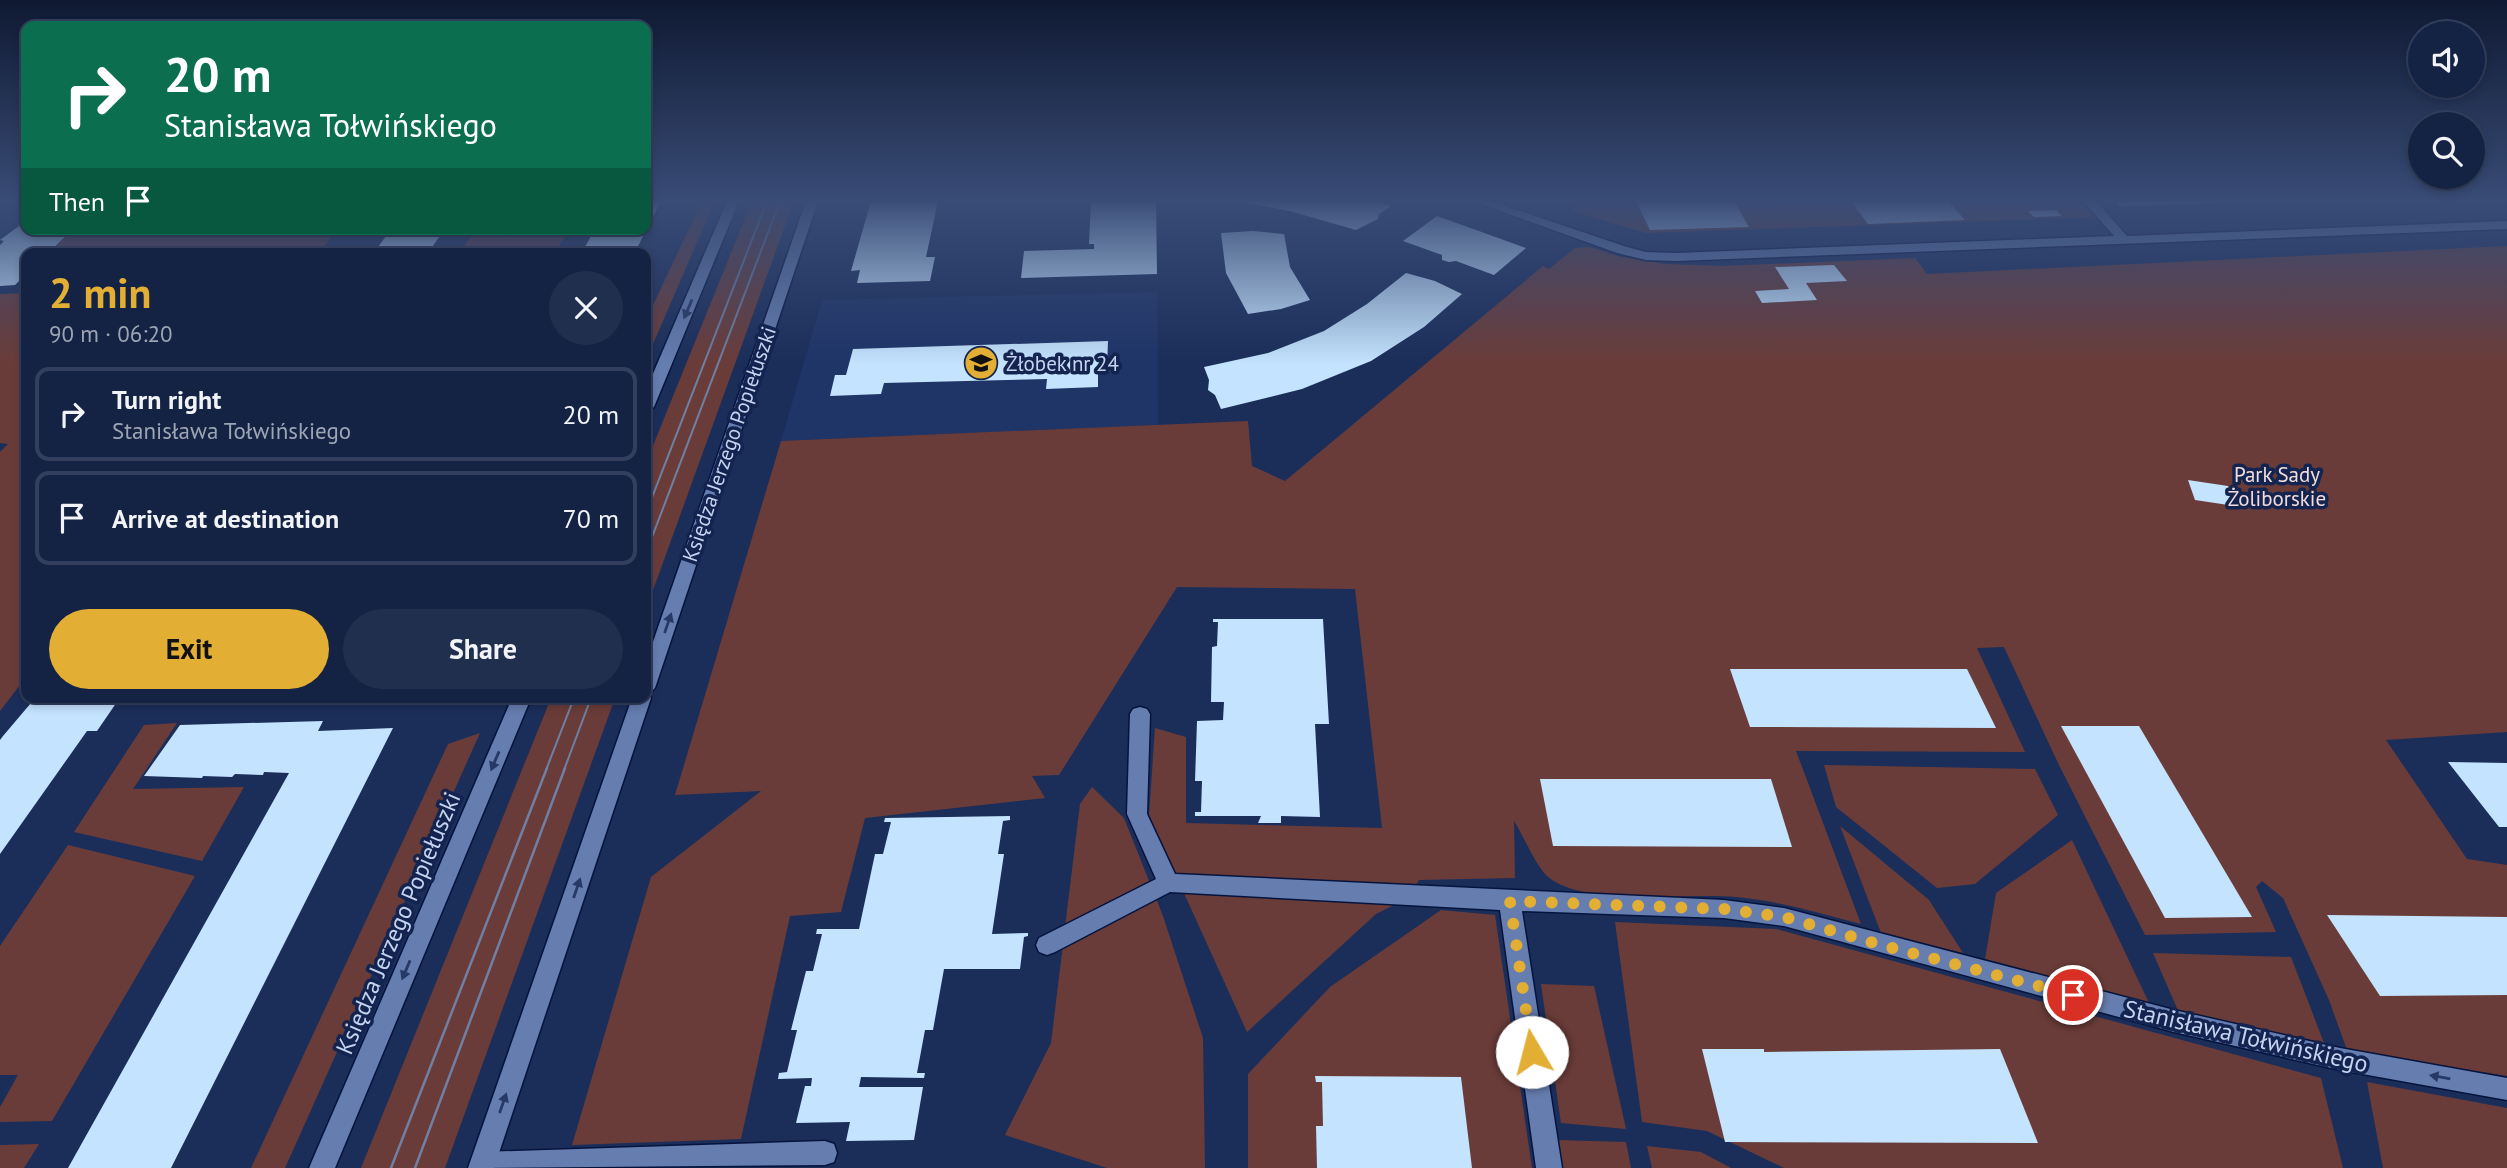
<!DOCTYPE html>
<meta charset="utf-8">
<style>
:root{--surface:#142244;--page:#212f4f;--text:#f1f3f6;--muted:#9da4b2;--line:#333f5d;--accent:#e2af34}
body{margin:0;font-family:"PT Sans",sans-serif;background:var(--page);color:var(--text);height:100vh;display:flex;flex-direction:column;font-size:26px;white-space:nowrap}
*{box-sizing:border-box;margin:0}
p{font-size:23px;color:var(--muted)}
.icon{flex:none;width:38px;height:38px;fill:none;stroke:currentColor;stroke-width:2;stroke-linecap:round;stroke-linejoin:round}
.map{position:relative;flex:1;overflow:hidden}
.side{position:absolute;left:21px;top:248px;width:630px;height:455px;display:flex;flex-direction:column;background:var(--surface);border-radius:14px;box-shadow:0 4px 10px #0003,0 0 0 2px var(--line)}
.side>*{flex:none}
.top-card{position:absolute;left:21px;top:21px;width:630px;height:214px;border-radius:14px;box-shadow:0 4px 10px #0003,0 0 0 2px var(--line);background:#0b6e4f;color:#fff;overflow:hidden}
.controls{position:absolute;left:2408px;top:21px;display:grid;gap:14px}
.controls a{display:grid;place-items:center;width:77px;height:77px;border-radius:50%;background:var(--surface);box-shadow:0 4px 10px #0003,0 0 0 2px var(--line);font-size:35px}
.pin{position:absolute;display:grid;place-items:center;width:60px;height:60px;color:#fff;margin:-30px;border:4px solid #fff;border-radius:50%;box-shadow:0 2px 7px #0007}
.me{position:absolute;width:77px;margin:-38px;rotate:352deg;stroke-linejoin:round;filter:drop-shadow(0 0 5px #0008)}
.turn{display:flex;align-items:center;gap:24px;height:147px;padding:0 28px;font-size:32px}
.turn .icon{width:91px;height:91px;stroke-width:2.5}
.turn b{display:block;font-size:49px;line-height:60px}
.then{display:flex;align-items:center;height:66px;padding:0 28px;background:#0003;gap:14px;font-size:26px}
.round{display:grid;place-items:center;flex:none;width:74px;height:74px;border-radius:37px;background:var(--page)}
.head{display:flex;align-items:center;justify-content:space-between;height:119px;padding:0 28px}
h1{font-size:42px;font-weight:700;line-height:52px;color:var(--accent)}
.cta{display:flex;gap:14px;margin-top:auto;padding:14px 28px}
.cta a{flex:1;height:80px;border-radius:42px;background:var(--accent);color:#111;font-size:28px;font-weight:700;line-height:80px;text-align:center}
.cta a+a{background:var(--page);color:var(--text)}
ul{padding:0;list-style:none}
li{display:flex;align-items:center;gap:21px;height:94px;margin:0 14px 10px;padding:0 14px;border:4px solid var(--line);border-radius:14px}
li div{flex:1}
li b{display:block;font-size:26px}
li em{font-style:normal}
.map>svg:first-child{display:block}
.built{fill:#1f3467}
.green{fill:#6a3c39}
.building{fill:#c4e3fe}
.lines{fill:none;stroke-linecap:round;stroke-linejoin:round}
.service-casing{stroke:#05143e;stroke-width:3}
.minor-casing{stroke:#05143e;stroke-width:3}
.secondary-casing{stroke:#05143e;stroke-width:3}
.service{fill:#657daf;fill-rule:evenodd}
.minor{fill:#657daf;fill-rule:evenodd}
.secondary{fill:#657daf;fill-rule:evenodd}
.tram-far1{stroke:#7080a4;stroke-width:2}
.tram{stroke:#7080a4;stroke-width:2.5}
.oneway{fill:#273a67}
.route{stroke:#e2af34;stroke-width:12;stroke-dasharray:0 21.6}
.labels{text-anchor:middle;dominant-baseline:central;stroke-width:7;stroke-linejoin:round;paint-order:stroke}
.poi-label{font-size:21px;fill:#c5d3ef;stroke:#12244f;text-anchor:start}
.street-label{font-size:21px;fill:#c5d3ef;stroke:#12244f}
.park-label{font-size:21px;fill:#f3dcda;stroke:#12244f}
.near-street-label{font-size:24px;fill:#c5d3ef;stroke:#12244f}
</style>
<div class="map">
<svg width="2507" height="1168" viewBox="0 0 2507 1168">
<rect width="100%" height="100%" fill="#1b2e5a"/>
<g class="built">
<polygon points="2101,201 2254,201 2265,210 2116,216"/>
<polygon points="1157,292 1158,425 781,441 822,300"/>
</g>
<g class="green">
<polygon points="702,201 715,201 646,360 646,320"/>
<polygon points="752,201 794,201 648,604 646,604 646,463"/>
<polygon points="1567,201 2079,201 2095,217 1646,233 1572,211 1576,205"/>
<polygon points="73,229 338,229 318,254 47,254"/>
<polygon points="476,229 569,229 557,249 460,252"/>
<path d="M2507,246V732L2386,740L2467,859L2507,865V1076L2347,1050L2329,1000L2283,898L2262,881L2256,887L2276,932L2145,935L2058,763L2004,647L1977,648L2025,752L1796,751L1861,924C1819,913 1779,901 1736,897C1689,892 1583,908 1547,876C1536,866 1523,835 1514,821L1515,878L1419,880L1408,898L1376,914L1247,1032L1149,816L1155,728L1186,737V823L1382,828L1355,589L1177,587L1059,775L1032,776L1045,798L865,818L841,912L790,916L741,1139L572,1145L651,877L761,791L675,795L781,441L1248,421L1252,466L1285,481L1543,266L1549,269L1575,248L1590,247L1621,257L1665,264L1722,266L1915,258L1927,274Z"/>
<polygon points="26,293 26,685 20,685 0,711 0,452 8,444 0,443 0,294"/>
<polygon points="551,698 615,698 445,1168 361,1168"/>
<polygon points="177,723 133,789 244,787 202,861 74,832 144,725"/>
<polygon points="480,733 285,1168 251,1168 448,744"/>
<polygon points="1824,765 2035,769 2058,815 1975,884 1937,888 1836,807"/>
<polygon points="1092,787 1124,818 1163,916 1203,1038 1205,1168 1107,1168 1005,1135 1051,1043 1080,804"/>
<polygon points="1840,826 1929,900 1963,953 1881,933"/>
<polygon points="2072,840 2149,1003 1985,959 1996,893"/>
<polygon points="68,845 195,876 52,1121 0,1122 0,1107 18,1075 0,1075 0,946"/>
<polygon points="1441,910 1495,915 1532,1168 1248,1168 1248,1074 1330,987"/>
<polygon points="1615,922 1776,929 2321,1078 2343,1168 1784,1168 1707,1131 1642,1122"/>
<polygon points="2153,953 2291,957 2324,1043 2180,1015"/>
<polygon points="1541,984 1594,986 1626,1129 1561,1123"/>
<polygon points="2367,1082 2507,1108 2507,1168 2383,1168"/>
<polygon points="1557,1140 1626,1142 1631,1168 1561,1168"/>
<polygon points="39,1144 24,1168 0,1168 0,1145"/>
<polygon points="1647,1146 1701,1152 1731,1168 1652,1168"/>
</g>
<g class="building">
<polygon points="646,201 661,201 634,254 581,254 595,229 646,229"/>
<polygon points="871,201 938,201 926,257 935,257 930,281 857,283 860,270 851,271"/>
<polygon points="1091,201 1156,201 1157,274 1021,278 1024,251 1094,249 1094,244 1089,244"/>
<polygon points="1238,201 1374,201 1391,206 1379,214 1378,219 1356,230 1290,211"/>
<polygon points="1636,201 1734,201 1749,227 1650,230"/>
<polygon points="1851,201 1948,201 1965,220 1868,224"/>
<polygon points="2115,201 2215,201 2215,203 2120,206"/>
<polygon points="2056,210 2062,216 2034,217 2028,211"/>
<polygon points="1437,216 1526,248 1494,275 1456,261 1449,262 1442,260 1442,255 1403,241"/>
<polygon points="26,221 26,229 73,229 47,254 26,254 26,274 15,285 0,286 0,245 4,241 0,240"/>
<polygon points="391,229 445,229 427,254 373,254"/>
<polygon points="1253,231 1284,234 1290,267 1310,300 1281,309 1248,314 1226,273 1221,233"/>
<polygon points="1834,265 1847,281 1806,283 1817,300 1762,303 1755,291 1789,289 1775,267"/>
<polygon points="1406,273 1435,281 1462,294 1424,327 1371,361 1302,389 1221,409 1215,395 1208,390 1209,380 1204,367 1268,353 1324,331 1367,304"/>
<polygon points="1108,341 1107,367 1098,367 1098,387 1046,389 1047,379 884,383 881,394 830,396 835,375 846,375 853,349"/>
<polygon points="2188,480 2228,486 2235,506 2195,500"/>
<polygon points="1213,619 1323,619 1329,724 1315,724 1320,817 1281,816 1281,823 1258,823 1261,816 1195,816 1195,812 1201,812 1202,781 1195,781 1197,721 1223,720 1224,702 1211,702 1212,647 1217,646 1218,622 1213,622"/>
<polygon points="1730,669 1967,669 1996,728 1750,727"/>
<polygon points="119,699 97,731 87,731 0,854 0,740 3,736 31,703"/>
<polygon points="323,721 318,731 393,728 171,1168 68,1168 289,773 264,772 263,775 235,774 232,777 203,776 202,778 144,776 180,725"/>
<polygon points="2061,726 2139,726 2252,917 2165,918"/>
<polygon points="2448,762 2507,763 2507,827 2499,827"/>
<polygon points="1540,779 1771,779 1792,847 1553,846"/>
<polygon points="1010,816 1010,820 1003,821 998,854 1004,854 992,934 1028,933 1028,936 1024,937 1020,969 944,969 933,1030 925,1030 917,1073 925,1073 924,1078 861,1077 859,1087 923,1087 914,1140 846,1141 850,1122 796,1123 805,1086 811,1086 812,1078 778,1079 779,1073 787,1072 797,1030 791,1030 806,971 813,971 822,934 816,934 817,929 859,929 875,854 883,854 891,822 884,822 885,818"/>
<polygon points="2327,915 2507,917 2507,995 2380,996"/>
<polygon points="1702,1049 1764,1049 1764,1052 2000,1049 2038,1143 1725,1142"/>
<polygon points="1315,1076 1461,1077 1472,1168 1317,1168 1316,1126 1323,1126 1322,1082 1316,1082"/>
</g>
<g class="lines">
<defs>
<polygon id="service" points="825,1141 834,1144 837,1153 834,1162 825,1165 471,1168 470,1164 473,1155 482,1152"/>
<g id="minor">
<polygon points="1473,201 1491,201 1627,247 1646,252 1676,253 2114,236 2083,201 2096,201 2127,236 2507,221 2507,229 1676,261 1646,260 1617,253"/>
<polygon points="1140,707 1147,709 1150,714 1147,814 1175,874 1724,900 1784,908 2174,1010 2340,1048 2507,1078 2507,1100 2340,1070 2174,1032 1784,926 1724,918 1522,911 1562,1168 1536,1168 1500,910 1170,892 1055,952 1047,955 1039,952 1036,945 1039,938 1156,879 1127,814 1130,714 1133,709"/>
</g>
<g id="secondary">
<polygon points="727,201 739,201 654,407 646,412 646,390"/>
<polygon points="806,201 818,201 655,688 649,694 651,698 494,1168 468,1168 632,698 646,698 646,662"/>
<polygon points="512,698 531,698 335,1168 309,1168"/>
</g>
</defs>
<use href="#service" class="service-casing"/>
<use href="#minor" class="minor-casing"/>
<use href="#secondary" class="secondary-casing"/>
<use href="#service" class="service"/>
<use href="#minor" class="minor"/>
<use href="#secondary" class="secondary"/>
<g class="tram-far1">
<polyline points="646,513 767,201"/>
<polyline points="646,553 780,201"/>
<polyline points="546,770 574,698"/>
<polyline points="564,770 591,698"/>
</g>
<g class="tram">
<polyline points="391,1168 547,768"/>
<polyline points="415,1168 565,768"/>
</g>
</g>
<defs><path id="oneway-solid" d="M-6-.8H1V-3.2L6.5 0L1 3.2V.8H-6Z" transform="scale(1.75)"/></defs>
<g class="oneway">
<use href="#oneway-solid" transform="translate(688 309) rotate(113)"/>
<use href="#oneway-solid" transform="translate(668 623) rotate(-71)"/>
<use href="#oneway-solid" transform="translate(495 761) rotate(113)"/>
<use href="#oneway-solid" transform="translate(577 888) rotate(-71)"/>
<use href="#oneway-solid" transform="translate(406 970) rotate(113)"/>
<use href="#oneway-solid" transform="translate(2440 1077) rotate(-170)"/>
<use href="#oneway-solid" transform="translate(503 1103) rotate(-71)"/>
</g>
<linearGradient id="sky" x2="0" y2="1"><stop stop-color="#0f1932"/><stop offset="0.55" stop-color="#394c76"/><stop offset="1" stop-color="#394c76" stop-opacity="0"/></linearGradient>
<rect width="2507" height="364" fill="url(#sky)"/>
<g class="lines">
<polyline class="route" points="1532,1052 1510,901 1724,909 1784,917 1881,945 2073,995"/>
</g>
<defs>
<symbol id="school-disc" viewBox="-11 -11 22 22"><circle r="9.5" fill="#e2af34" stroke="#12244f"/><path d="M0-5L7-2L0 1L-7-2ZM-4 1L0 2.5L4 1V4Q0 6-4 4Z" fill="#111"/></symbol>
</defs>
<g fill-rule="evenodd">
<use href="#school-disc" x="962" y="344" width="38" height="38"/>
</g>
<g class="labels">
<g class="poi-label">
<text x="1006" y="363">Żłobek nr 24</text>
</g>
<g class="street-label">
<text transform="translate(729 444) rotate(-71)">Księdza Jerzego Popiełuszki</text>
</g>
<g class="park-label">
<text x="2277" y="474">Park Sady<tspan x="2277" dy="24">Żoliborskie</tspan></text>
</g>
<g class="near-street-label">
<text transform="translate(398 923) rotate(-67)">Księdza Jerzego Popiełuszki</text>
<text transform="translate(2246 1036) rotate(13)">Stanisława Tołwińskiego</text>
</g>
</g>
</svg>
<div class="controls">
<a><svg class="icon" aria-label="sound" viewBox="0 0 24 24"><path d="M4 9h4l5-4v14l-5-4H4zM17 9q2 3 0 6"/></svg></a>
<a><svg class="icon" aria-label="search" viewBox="0 0 24 24"><circle cx="10" cy="10" r="6"/><path d="M15 15l6 6"/></svg></a>
</div>
<div class="pin" style="left:2073px;top:995px;background:#d93025"><svg class="icon" aria-label="arrive" viewBox="0 0 24 24"><path d="M6 21V4h12l-3 4 3 4H6"/></svg></div>
<svg class="me" style="left:1532px;top:1052px" viewBox="-20 -20 40 40"><circle r="19" fill="#fff"/><path d="M0-13L10 11 0 6-10 11z" fill="#e2af34"/></svg>
<div class="top-card">
<div class="turn"><svg class="icon" aria-label="right" viewBox="0 0 24 24"><path d="M7 20v-9h11M14 6l5 5-5 5"/></svg><div><b>20 m</b>Stanisława Tołwińskiego</div></div>
<div class="then">Then<svg class="icon" aria-label="arrive" viewBox="0 0 24 24"><path d="M6 21V4h12l-3 4 3 4H6"/></svg></div>
</div>
<section class="side">
<div class="head"><div><h1>2 min</h1><p>90 m · 06:20</p></div><a class="round"><svg class="icon" aria-label="close" viewBox="0 0 24 24"><path d="M6 6l12 12M18 6L6 18"/></svg></a></div>
<ul>
<li><svg class="icon" aria-label="right" viewBox="0 0 24 24"><path d="M7 20v-9h11M14 6l5 5-5 5"/></svg><div><b>Turn right</b><p>Stanisława Tołwińskiego</p></div><em>20 m</em></li>
<li><svg class="icon" aria-label="arrive" viewBox="0 0 24 24"><path d="M6 21V4h12l-3 4 3 4H6"/></svg><div><b>Arrive at destination</b></div><em>70 m</em></li>
</ul>
<div class="cta"><a>Exit</a><a>Share</a></div>
</section>
</div>
